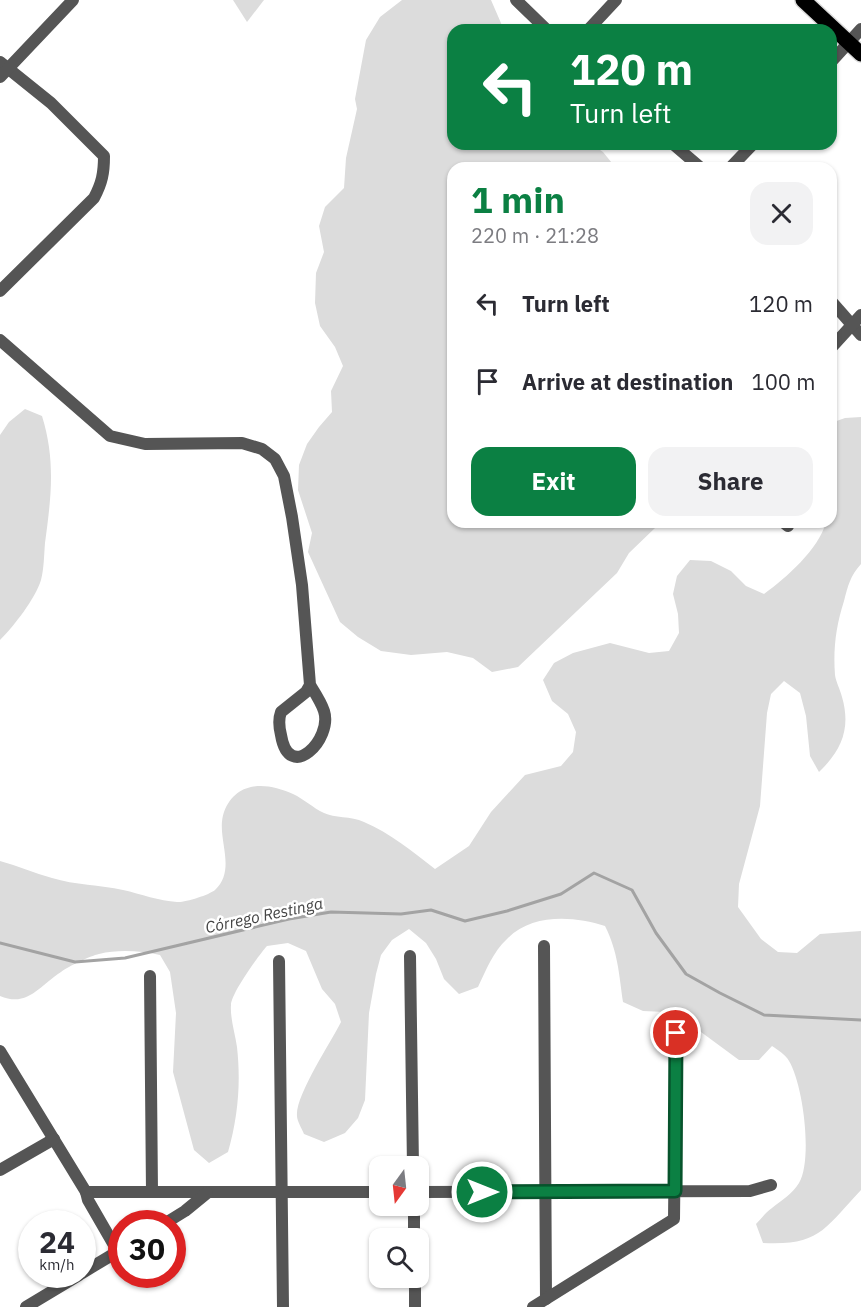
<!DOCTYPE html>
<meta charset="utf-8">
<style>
:root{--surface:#fff;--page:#f2f2f3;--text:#2b2b33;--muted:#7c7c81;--accent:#0b8043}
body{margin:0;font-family:"IBM Plex Sans",sans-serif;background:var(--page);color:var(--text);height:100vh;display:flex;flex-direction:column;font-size:22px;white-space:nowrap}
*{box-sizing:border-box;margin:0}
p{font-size:20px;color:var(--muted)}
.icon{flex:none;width:33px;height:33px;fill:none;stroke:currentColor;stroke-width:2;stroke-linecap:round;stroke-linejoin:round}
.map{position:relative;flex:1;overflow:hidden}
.drawer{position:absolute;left:447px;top:162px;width:390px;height:366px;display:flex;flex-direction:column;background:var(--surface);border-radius:18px;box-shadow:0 2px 4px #0004}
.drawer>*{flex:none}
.guide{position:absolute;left:447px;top:24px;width:390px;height:126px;border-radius:18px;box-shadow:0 2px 4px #0004;background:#0b8043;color:#fff;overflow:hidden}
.needle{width:39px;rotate:195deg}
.controls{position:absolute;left:369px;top:1156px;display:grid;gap:12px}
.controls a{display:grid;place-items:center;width:60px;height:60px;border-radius:12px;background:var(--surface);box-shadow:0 2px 4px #0004;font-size:30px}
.speed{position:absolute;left:18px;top:1210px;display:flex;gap:12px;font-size:30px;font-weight:700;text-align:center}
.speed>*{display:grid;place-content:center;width:78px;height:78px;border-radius:50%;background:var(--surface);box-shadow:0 2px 4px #0004;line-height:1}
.speed small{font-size:15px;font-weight:400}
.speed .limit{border:9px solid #d22;background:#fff;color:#111}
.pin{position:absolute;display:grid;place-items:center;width:51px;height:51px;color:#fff;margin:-26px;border:3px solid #fff;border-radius:50%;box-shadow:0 2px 6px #0007}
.me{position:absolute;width:66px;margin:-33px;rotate:90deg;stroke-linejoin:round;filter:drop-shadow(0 0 4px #0008)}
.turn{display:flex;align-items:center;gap:21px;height:126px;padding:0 24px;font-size:27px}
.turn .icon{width:78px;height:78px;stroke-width:2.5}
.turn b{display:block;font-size:42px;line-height:51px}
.round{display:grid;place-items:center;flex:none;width:63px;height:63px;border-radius:18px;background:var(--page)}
.summary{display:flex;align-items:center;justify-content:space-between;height:102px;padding:0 24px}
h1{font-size:36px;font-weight:700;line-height:45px;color:var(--accent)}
.cta{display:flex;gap:12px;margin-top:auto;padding:12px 24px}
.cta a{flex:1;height:69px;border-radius:18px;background:var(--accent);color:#fff;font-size:24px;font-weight:700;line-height:69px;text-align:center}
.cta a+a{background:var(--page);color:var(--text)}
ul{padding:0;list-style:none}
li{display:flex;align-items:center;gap:18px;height:78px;padding:0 24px}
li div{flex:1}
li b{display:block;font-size:22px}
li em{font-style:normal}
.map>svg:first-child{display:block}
.green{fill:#dcdcdc}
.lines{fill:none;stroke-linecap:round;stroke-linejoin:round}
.stream{stroke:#a3a3a3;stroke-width:3}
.primary-casing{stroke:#dbdbdb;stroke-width:18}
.street{stroke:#555;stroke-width:12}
.primary{stroke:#000;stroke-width:15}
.route-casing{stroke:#07532c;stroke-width:15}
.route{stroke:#0b8043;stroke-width:10}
.labels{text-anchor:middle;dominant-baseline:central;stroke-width:5;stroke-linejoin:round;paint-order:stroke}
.water-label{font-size:16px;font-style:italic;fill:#444;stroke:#fff}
</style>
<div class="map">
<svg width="861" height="1307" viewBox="0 0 861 1307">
<rect width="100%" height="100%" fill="#fff"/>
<g class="green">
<polygon points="233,0 264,0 247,22"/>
<polygon points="402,0 491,0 504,30 453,30 453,144 591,144 603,152 616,168 453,168 453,522 657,522 655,528 629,553 617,573 518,667 492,672 473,658 447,652 411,655 381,651 358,637 340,622 308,552 312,533 298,490 299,465 307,444 319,427 332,412 331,391 343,366 335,347 320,326 315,303 316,273 324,252 319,226 325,207 344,188 346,158 357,109 355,99 366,40 380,17"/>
<path d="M25,409L42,416C56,461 51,498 45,543C44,555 44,569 41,580C35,599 14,626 0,640V435L9,422Z"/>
<path d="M861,417V564C850,576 848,586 844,601C836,626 833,649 835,675C836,682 840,689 842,697C851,728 842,750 819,772L810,756L806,716L800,693L784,681L771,694L767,713L760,806L739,884L738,907L761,939L778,952L797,953L820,934L861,931V1190C825,1228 820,1246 763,1243L756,1224C761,1219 766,1212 772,1208C782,1200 792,1194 799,1183C813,1159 803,1084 789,1061C786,1055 778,1050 772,1046L759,1060H739L701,1032L665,1012L643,1011L623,1002C619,974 618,952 605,926C574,916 532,913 507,939C493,952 486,970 478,987L459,994L444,979L436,959L426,943L409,929L392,940L381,955L376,974L369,1013L365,1100L358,1118L345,1133L324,1142L304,1134C302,1129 297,1121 297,1116C295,1096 331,1042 341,1022L335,1004L322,989L306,951L288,943L267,946C258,956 231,994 231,1005C230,1018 235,1033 237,1047C241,1083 238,1117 228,1152L209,1163L194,1150L173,1072L176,1013L170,972L160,955C141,951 119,949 99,954C90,956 69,966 61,972C40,985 28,1008 0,996V861C18,866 34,873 52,878C75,885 100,885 123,890C141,894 159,901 177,902C184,903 209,895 215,890C238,868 215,837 224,812C236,780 267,782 293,794C304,799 313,808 324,813C334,818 351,816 364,822C390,833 413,852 435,869L469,846L491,812L525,775L561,766L573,752L576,732L568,714L552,701L543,680L554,663L573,653L610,643L649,653L669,651L679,633L678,614L673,594L677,576L690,560L711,561L731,571L746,586L764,594C786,578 819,549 826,522H831V423L845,418Z"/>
</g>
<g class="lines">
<polyline class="stream" points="0,943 75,962 125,958 289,919 331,912 401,914 431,910 465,921 507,911 561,894 594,873 632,890 656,933 686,974 720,993 764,1015 861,1020"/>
<defs>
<polyline id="primary" points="803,0 861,54"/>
</defs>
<use href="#primary" class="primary-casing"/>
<g class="street">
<polyline points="516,0 547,30"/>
<polyline points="588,30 616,0"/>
<path d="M0,62L51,103L104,156C104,173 102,183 94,198L0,291"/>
<polyline points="831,62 861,29"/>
<polyline points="0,77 73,0"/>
<polyline points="673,144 701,168"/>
<polyline points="730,168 753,144"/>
<polyline points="831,301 861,335"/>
<path d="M0,340L110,436L145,444L242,443L262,449L275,459L284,476L292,517L302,585L310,685L306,692L281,712C278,720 279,727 281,735C289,784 333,739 324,711C321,702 315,693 310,685"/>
<polyline points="831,348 861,315"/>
<polyline points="783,522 788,526"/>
<polyline points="544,946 546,1299"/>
<polyline points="410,956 413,1167"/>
<polyline points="279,961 283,1307"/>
<polyline points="150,976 152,1192"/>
<polyline points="0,1051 86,1192 380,1192"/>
<polyline points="0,1170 54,1139"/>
<polyline points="86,1192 88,1200 118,1252"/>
<polyline points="418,1192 750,1191 771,1185"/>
<polyline points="414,1206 414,1239"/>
<polyline points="164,1224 185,1211 207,1193"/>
<polyline points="82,1273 122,1249"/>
<polyline points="415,1278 415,1307"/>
<polyline points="26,1307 79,1275"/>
<polyline points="533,1307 674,1219 676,1033"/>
</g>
<use href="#primary" class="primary"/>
</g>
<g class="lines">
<defs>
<polyline id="route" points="482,1192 675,1191 676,1033"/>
</defs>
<use href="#route" class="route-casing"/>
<use href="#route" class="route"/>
</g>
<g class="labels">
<g class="water-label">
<text transform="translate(264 915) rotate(-12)">Córrego Restinga</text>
</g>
</g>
</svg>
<div class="controls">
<a><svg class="needle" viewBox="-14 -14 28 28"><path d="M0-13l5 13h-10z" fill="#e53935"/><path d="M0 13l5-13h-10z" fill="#7c7c81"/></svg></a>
<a><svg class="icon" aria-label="search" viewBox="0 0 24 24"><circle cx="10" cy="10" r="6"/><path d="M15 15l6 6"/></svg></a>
</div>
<div class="speed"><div>24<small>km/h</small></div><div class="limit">30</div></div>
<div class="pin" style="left:676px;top:1033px;background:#d93025"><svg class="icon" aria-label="arrive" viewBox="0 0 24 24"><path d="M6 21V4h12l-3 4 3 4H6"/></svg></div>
<svg class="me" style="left:482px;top:1192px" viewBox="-20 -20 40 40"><circle r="17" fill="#0b8043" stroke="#fff" stroke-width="3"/><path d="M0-11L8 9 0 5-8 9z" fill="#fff"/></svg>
<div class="guide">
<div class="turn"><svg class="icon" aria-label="left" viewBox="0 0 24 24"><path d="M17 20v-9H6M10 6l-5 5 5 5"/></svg><div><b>120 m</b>Turn left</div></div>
</div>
<section class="drawer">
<div class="summary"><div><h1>1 min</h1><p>220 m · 21:28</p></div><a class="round"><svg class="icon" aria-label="close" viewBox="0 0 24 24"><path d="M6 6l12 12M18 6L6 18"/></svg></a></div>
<ul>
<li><svg class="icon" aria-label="left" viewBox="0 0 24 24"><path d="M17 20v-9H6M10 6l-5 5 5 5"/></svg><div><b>Turn left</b></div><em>120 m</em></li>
<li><svg class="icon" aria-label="arrive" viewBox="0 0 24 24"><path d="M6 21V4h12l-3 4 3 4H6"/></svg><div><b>Arrive at destination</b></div><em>100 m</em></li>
</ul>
<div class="cta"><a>Exit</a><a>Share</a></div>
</section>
</div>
